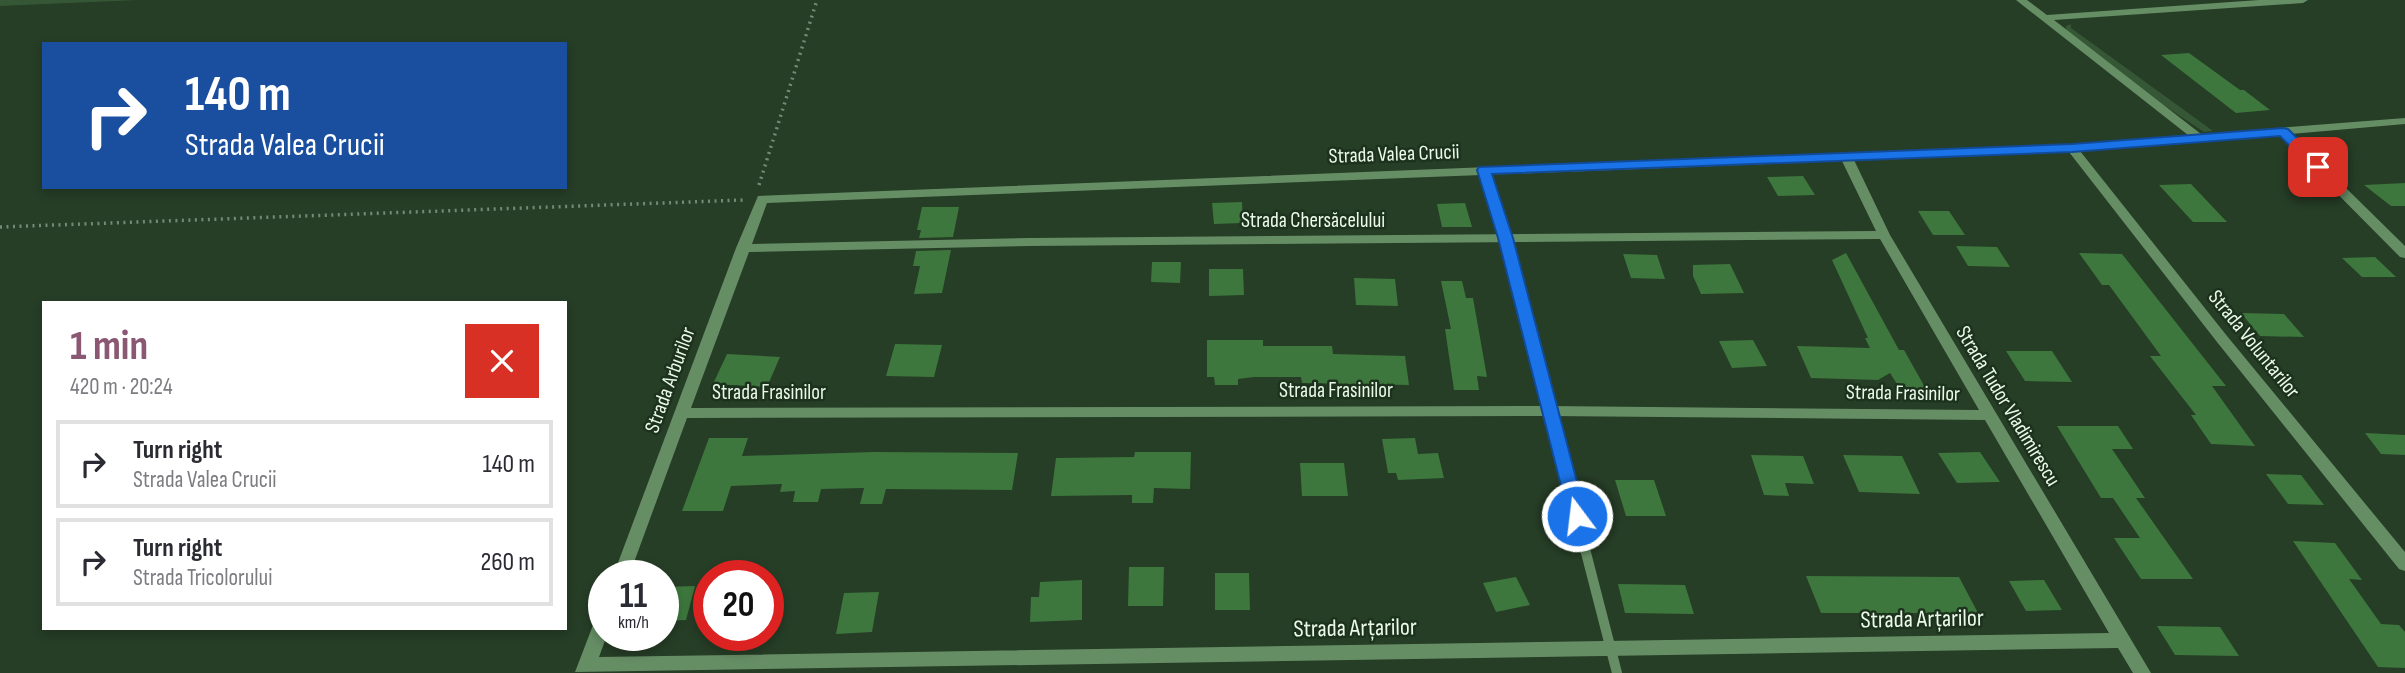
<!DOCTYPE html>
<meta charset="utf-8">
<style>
:root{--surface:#fff;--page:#f2f2f3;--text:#2b2b33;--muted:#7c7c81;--line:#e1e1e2;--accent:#8a5872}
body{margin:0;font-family:"Sofia Sans Condensed",sans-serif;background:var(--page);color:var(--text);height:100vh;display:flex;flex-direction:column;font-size:26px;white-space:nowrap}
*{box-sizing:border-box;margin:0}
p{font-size:23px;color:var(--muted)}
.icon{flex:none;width:38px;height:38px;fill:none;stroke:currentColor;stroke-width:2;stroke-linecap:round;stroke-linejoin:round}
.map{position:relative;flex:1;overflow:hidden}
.panel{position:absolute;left:42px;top:301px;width:525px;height:329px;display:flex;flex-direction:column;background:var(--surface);border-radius:0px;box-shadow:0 4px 10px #0003}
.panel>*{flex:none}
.hud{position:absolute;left:42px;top:42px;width:525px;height:147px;border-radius:0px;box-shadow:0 4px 10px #0003;background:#1a4fa0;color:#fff;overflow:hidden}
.speed{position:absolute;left:588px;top:560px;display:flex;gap:14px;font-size:35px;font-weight:700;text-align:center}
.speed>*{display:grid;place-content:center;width:91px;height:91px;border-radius:50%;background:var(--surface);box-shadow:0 4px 10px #0003;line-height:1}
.speed small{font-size:18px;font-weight:400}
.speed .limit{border:10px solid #d22;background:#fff;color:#111}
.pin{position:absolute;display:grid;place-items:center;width:60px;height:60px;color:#fff;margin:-30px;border-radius:14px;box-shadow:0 4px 10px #0006}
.me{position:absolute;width:77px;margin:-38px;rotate:345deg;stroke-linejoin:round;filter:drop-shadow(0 0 5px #0008)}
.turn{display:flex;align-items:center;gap:24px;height:147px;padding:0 28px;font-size:32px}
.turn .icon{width:91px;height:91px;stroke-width:2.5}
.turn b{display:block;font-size:49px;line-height:60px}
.round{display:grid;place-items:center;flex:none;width:74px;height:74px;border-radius:0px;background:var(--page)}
.overview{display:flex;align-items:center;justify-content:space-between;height:119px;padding:0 28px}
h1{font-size:42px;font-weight:700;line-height:52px;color:var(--accent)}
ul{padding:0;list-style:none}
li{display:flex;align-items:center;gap:21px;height:88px;margin:0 14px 10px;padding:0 14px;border:4px solid var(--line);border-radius:0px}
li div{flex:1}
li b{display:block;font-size:26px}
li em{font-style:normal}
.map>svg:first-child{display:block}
.green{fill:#365735}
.building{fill:#3d773d}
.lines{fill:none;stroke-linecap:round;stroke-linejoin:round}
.path{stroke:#768976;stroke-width:3.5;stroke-dasharray:2 4.5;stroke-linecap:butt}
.lane-far1{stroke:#668e65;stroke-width:8}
.lane{stroke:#668e65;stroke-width:10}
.street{fill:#668e65;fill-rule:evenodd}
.route{fill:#1a73e8;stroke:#114b97;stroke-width:2}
.labels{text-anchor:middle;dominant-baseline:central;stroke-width:5;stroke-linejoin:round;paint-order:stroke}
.street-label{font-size:21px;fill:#ebf9eb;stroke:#1c321c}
.near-street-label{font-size:24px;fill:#ebf9eb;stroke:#1c321c}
</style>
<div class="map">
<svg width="2405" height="673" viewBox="0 0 2405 673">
<rect width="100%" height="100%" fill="#263d26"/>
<g class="green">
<polygon points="0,0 139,0 0,6"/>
<polygon points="2071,24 2071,28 2213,131 2204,132 2150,96 2066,31 2066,26"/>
</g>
<g class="building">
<polygon points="2189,53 2240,90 2244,90 2270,110 2236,113 2161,55"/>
<polygon points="1803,176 1815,195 1778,196 1767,177"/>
<polygon points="2405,183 2405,206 2391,206 2364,185"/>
<polygon points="2191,184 2227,222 2193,222 2159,185"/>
<polygon points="1242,202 1243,223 1214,224 1212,203"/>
<polygon points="1465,203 1472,227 1442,227 1437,204"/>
<polygon points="922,207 959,207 953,237 919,238 921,230 917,230"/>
<polygon points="1918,211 1949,211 1965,235 1933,235"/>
<polygon points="1956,246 1997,247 2010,267 1968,266"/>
<polygon points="951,250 942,293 914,294 920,266 913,266 916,251"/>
<polygon points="1846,253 1899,350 1904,350 1926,389 1900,389 1890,373 1878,380 1811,378 1797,346 1870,348 1865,338 1868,338 1832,260"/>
<polygon points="2079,253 2122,254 2226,386 2212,386 2255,446 2211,444 2191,415 2196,415 2150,356 2161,356 2109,285 2102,285"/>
<polygon points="1623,254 1657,255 1665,279 1631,278"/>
<polygon points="2375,257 2396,277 2362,277 2342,258"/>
<polygon points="1152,262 1181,262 1180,283 1151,282"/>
<polygon points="1730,264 1744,293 1701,294 1693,276 1693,265"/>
<polygon points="1209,269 1243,269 1244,295 1209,296"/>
<polygon points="1354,278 1395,279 1398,306 1356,305"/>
<polygon points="1441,281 1462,281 1466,298 1473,298 1487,377 1477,376 1479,390 1454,390 1445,329 1451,329"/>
<polygon points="2241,313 2284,314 2304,337 2260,336"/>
<polygon points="1207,340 1263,340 1263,346 1332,346 1333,354 1405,356 1409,385 1302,383 1301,377 1254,377 1238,379 1238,385 1215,385 1214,377 1207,377"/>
<polygon points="1753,340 1767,366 1732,368 1719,341"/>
<polygon points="895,344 942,345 934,377 886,376"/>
<polygon points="2006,351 2052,351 2072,382 2025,381"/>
<polygon points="727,354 780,357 767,387 713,384"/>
<polygon points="2057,426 2118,426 2133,449 2112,449 2145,498 2136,498 2193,579 2141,579 2114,538 2140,538 2113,498 2101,498"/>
<polygon points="2365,433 2405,435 2405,455 2381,454"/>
<polygon points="709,438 748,438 742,456 874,452 1018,453 1012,490 886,489 882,504 860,504 864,488 821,489 818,502 793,502 795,491 780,492 782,484 731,486 723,511 682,511"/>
<polygon points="1415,438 1418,454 1438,453 1444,478 1398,480 1396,473 1388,473 1382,439"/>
<polygon points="1135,452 1191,452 1190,489 1154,488 1153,503 1132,503 1132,495 1051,496 1056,458 1134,457"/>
<polygon points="1980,452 2000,482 1957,483 1938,453"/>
<polygon points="1751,455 1803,456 1814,484 1785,483 1789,496 1764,495"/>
<polygon points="1843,455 1902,456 1920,494 1859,492"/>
<polygon points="1300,463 1344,463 1348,496 1302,496"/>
<polygon points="2266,474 2301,475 2324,505 2288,504"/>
<polygon points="1615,480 1654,480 1666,516 1626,516"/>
<polygon points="2293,541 2335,543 2362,580 2349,579 2381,624 2399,625 2405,632 2405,668 2378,667"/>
<polygon points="1129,567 1164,567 1163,606 1128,606"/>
<polygon points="1215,573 1249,573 1250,610 1215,610"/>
<polygon points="1806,576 1959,577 1978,613 1821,613"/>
<polygon points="1516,577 1530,605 1496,612 1483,583"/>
<polygon points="1082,580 1082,620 1030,622 1031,597 1039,597 1040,582"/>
<polygon points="2044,580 2062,610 2026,611 2009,581"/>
<polygon points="1618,584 1685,585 1694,614 1625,613"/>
<polygon points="695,586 686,620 663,621 663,587"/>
<polygon points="879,592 872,632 836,634 844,593"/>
<polygon points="2157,626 2220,627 2239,656 2175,655"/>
</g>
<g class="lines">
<g class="path">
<polyline points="759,185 817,0"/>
<polyline points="0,227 744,200"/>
</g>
<polyline class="lane-far1" points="1484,170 1519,291"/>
<polyline class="lane" points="1518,289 1617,673"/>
<path class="street" d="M2016,0H2027L2047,15L2259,0H2308L2303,3L2054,20L2201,134L2405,118V124L2291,134L2405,246V258L2400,257L2279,135L2080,151L2227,336L2405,552V571L2399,569L2217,342L2069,152L1854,160L1890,235L2151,673H2133L2118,648L575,672L595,620L598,615L604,613V635H607L599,657L2109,633L1985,420L1548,416L687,418L629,576H613L736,248L758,196L2072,144L2188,135ZM1842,161L1876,231L1029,238L752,244L767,203ZM1880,239L1979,410L1548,406L691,408L749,252L1029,246Z"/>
</g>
<polygon class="route" points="2283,128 2288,129 2323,164 2323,170 2313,170 2280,136 2072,152 1492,174 1513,238 1586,516 1583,521 1570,521 1498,238 1477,170 1479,167 2072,144"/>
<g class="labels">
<g class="street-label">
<text transform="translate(1394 154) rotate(-2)">Strada Valea Crucii</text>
<text x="1313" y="220">Strada Chersăcelului</text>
<text transform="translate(2254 344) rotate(51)">Strada Voluntarilor</text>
<text transform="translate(670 380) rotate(-70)">Strada Arburilor</text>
<text x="1336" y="390">Strada Frasinilor</text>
<text x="769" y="392">Strada Frasinilor</text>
<text transform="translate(1903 393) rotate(1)">Strada Frasinilor</text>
<text transform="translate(2008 406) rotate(59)">Strada Tudor Vladimirescu</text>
</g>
<g class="near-street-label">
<text transform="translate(1922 619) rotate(-1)">Strada Arțarilor</text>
<text transform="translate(1355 628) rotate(-1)">Strada Arțarilor</text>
</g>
</g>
</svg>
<div class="speed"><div>11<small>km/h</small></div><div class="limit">20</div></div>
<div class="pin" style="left:2318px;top:167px;background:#d93025"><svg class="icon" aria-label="arrive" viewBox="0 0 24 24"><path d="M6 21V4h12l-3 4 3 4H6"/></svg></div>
<svg class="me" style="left:1577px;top:516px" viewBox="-20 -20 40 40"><circle r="17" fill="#1a73e8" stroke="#fff" stroke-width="3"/><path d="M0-11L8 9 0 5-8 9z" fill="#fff"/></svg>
<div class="hud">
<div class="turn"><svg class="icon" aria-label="right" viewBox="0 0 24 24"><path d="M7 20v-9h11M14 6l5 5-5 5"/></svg><div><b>140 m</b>Strada Valea Crucii</div></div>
</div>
<section class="panel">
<div class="overview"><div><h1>1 min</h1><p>420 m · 20:24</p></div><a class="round" style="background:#d93025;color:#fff"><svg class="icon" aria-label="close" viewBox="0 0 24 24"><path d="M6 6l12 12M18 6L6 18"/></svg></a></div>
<ul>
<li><svg class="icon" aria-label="right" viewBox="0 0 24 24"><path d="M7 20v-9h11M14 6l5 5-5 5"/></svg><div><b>Turn right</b><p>Strada Valea Crucii</p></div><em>140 m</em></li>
<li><svg class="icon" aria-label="right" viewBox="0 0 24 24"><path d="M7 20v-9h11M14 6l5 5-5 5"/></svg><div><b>Turn right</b><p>Strada Tricolorului</p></div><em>260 m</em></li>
</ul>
</section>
</div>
